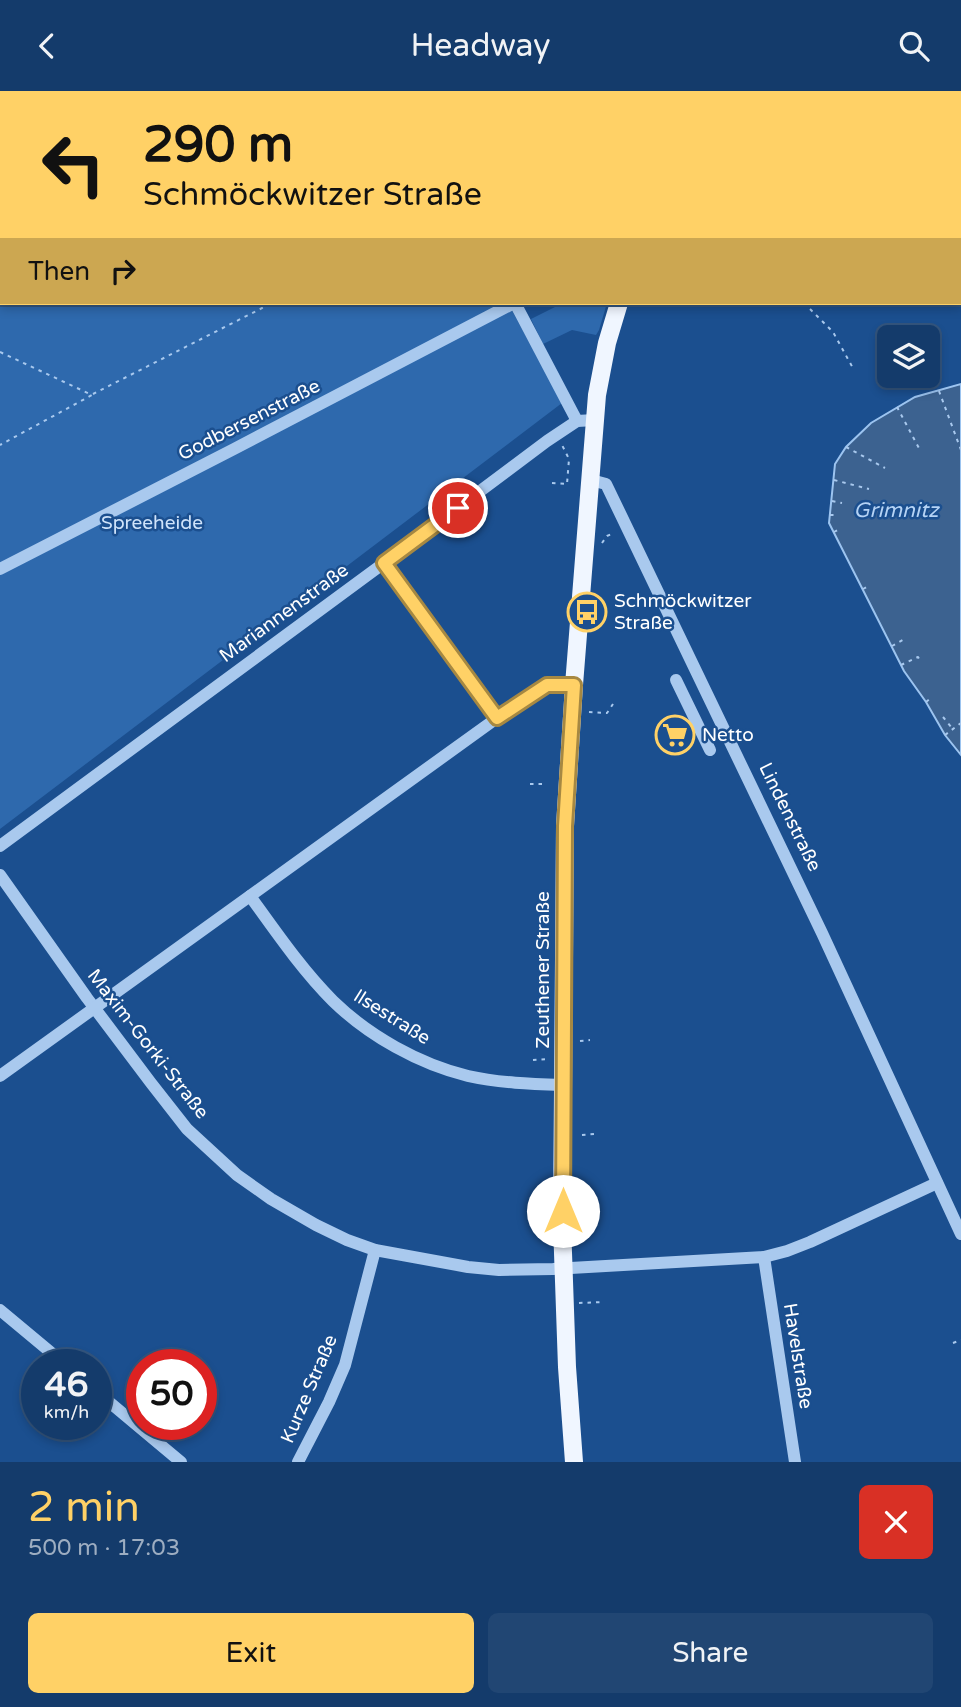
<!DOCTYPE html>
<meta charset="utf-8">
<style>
:root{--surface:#143b6b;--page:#214673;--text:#f1f3f6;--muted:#9dadc1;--line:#33557e;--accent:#ffd166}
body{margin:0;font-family:"Varela Round",sans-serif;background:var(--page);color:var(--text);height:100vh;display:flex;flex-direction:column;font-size:26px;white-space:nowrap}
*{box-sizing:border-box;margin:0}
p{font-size:23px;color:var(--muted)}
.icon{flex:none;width:38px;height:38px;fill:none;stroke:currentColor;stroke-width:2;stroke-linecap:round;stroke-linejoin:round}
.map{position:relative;height:1371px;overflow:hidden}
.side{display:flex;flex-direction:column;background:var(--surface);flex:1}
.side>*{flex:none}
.hud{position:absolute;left:0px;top:0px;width:962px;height:214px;box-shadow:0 4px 10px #0003,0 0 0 2px var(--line);background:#ffd166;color:#111;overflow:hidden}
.controls{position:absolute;left:877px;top:234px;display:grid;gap:14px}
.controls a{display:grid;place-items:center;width:63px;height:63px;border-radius:10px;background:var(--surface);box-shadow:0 4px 10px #0003,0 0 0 2px var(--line);font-size:35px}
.speed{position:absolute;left:21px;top:1258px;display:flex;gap:14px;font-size:35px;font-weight:700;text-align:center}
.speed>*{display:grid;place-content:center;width:91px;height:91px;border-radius:50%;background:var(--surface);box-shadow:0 4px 10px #0003,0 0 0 2px var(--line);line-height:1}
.speed small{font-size:18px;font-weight:400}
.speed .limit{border:10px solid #d22;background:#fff;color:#111}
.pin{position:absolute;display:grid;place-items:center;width:60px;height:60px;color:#fff;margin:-30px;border:4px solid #fff;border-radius:50%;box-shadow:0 2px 7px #0007}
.me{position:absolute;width:77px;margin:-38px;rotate:0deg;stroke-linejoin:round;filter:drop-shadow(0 0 5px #0008)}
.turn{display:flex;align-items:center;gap:24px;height:147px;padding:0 28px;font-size:32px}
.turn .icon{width:91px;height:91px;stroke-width:2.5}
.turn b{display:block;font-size:49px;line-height:60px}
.then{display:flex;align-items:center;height:66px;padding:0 28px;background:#0003;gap:14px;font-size:26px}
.round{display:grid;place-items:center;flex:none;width:74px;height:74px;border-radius:10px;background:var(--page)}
.headline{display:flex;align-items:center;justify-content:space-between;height:119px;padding:0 28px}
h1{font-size:42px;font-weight:600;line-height:52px;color:var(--accent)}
.action{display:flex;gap:14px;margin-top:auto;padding:14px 28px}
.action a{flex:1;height:80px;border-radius:10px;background:var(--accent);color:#111;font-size:28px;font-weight:600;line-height:80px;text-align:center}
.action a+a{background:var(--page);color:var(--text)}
header{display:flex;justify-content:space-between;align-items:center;height:91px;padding:0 28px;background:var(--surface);font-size:32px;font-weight:600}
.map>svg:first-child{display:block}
.green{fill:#2e69ad}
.water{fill:#3c6290;stroke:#9cc4f0;stroke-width:2}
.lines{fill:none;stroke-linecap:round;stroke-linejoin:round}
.path{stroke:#a9c9ee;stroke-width:2;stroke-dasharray:3.5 5;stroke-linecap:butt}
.minor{stroke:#a9c9ee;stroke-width:12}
.major{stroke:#f0f6ff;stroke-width:18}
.tram{stroke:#fff;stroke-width:2}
.route-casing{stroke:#a68842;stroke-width:18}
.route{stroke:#ffd166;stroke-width:12}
.labels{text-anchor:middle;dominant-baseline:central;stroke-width:5;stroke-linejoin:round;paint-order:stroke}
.street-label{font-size:19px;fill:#fff;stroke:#1b4f8f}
.park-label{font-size:19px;fill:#cfe3fa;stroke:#1b4f8f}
.poi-label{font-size:19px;fill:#fff;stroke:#1b4f8f;text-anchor:start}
.water-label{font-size:21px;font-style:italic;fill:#b5d3f5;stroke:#1b4f8f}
</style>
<header><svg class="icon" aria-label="back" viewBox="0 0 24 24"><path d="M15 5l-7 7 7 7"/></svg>Headway<svg class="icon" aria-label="search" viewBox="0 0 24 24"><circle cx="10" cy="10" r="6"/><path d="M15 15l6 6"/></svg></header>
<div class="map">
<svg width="961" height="1371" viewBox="0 0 961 1371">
<rect width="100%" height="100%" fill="#1b4f8f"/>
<g class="green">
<polygon points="0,0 454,0 458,2 2,2 2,212 508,212 562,312 0,738"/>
<polygon points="563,212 607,212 599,239 596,244 572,239 543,253 531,228"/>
</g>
<polygon class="water" points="961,293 961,664 945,644 926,611 904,580 829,432 835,373 846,356 871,332 915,306"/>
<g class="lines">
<g class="path">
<polyline points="340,0 341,2"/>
<polyline points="240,2 241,0"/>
<polyline points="804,212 833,241 854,279"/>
<polyline points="0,261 92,304 0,354"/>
<polyline points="939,300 961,359"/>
<polyline points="93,303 272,212"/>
<polyline points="897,316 921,361"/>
<polyline points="846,356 885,377"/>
<polyline points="834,389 869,398"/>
<polyline points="552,392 567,393 569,368 562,354"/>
<polyline points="832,410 842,412"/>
<polyline points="830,424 836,424"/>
<polyline points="834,441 841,437"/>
<polyline points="602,452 607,445 614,442"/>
<polyline points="863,498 870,494"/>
<polyline points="892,555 906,547"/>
<polyline points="901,574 918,566 921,571"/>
<polyline points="926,611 931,607"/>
<polyline points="589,621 607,622 613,613"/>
<polyline points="943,626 952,637"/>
<polyline points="945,644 961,632"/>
<polyline points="530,693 545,693"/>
<polyline points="580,950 590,949"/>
<polyline points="533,969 549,968"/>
<polyline points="582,1044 595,1043"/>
<polyline points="584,1111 598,1110"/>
<polyline points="579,1212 603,1211"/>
<polyline points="953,1252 961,1249"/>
</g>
<g class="minor">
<polyline points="704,2 704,0"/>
<polyline points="515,212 577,330"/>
<polyline points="591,389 606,393 822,842 961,1143"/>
<polyline points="384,472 497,627"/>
<polyline points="0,478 234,358 514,212"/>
<polyline points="676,589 710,659"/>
<polyline points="0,755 384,472 547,350 577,330 595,329"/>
<polyline points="0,784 87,907 151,992 187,1038 237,1084 271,1108 316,1134 347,1149 375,1159 468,1176 499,1179 553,1178 764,1166 787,1160 810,1151 937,1092"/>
<path d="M250,805C276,841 302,879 333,910C369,945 419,973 468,985C499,992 533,993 564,994"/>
<polyline points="0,985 497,627 547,594 574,594"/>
<polyline points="764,1166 795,1371"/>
<polyline points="0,1219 66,1274"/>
<polyline points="96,1300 181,1371"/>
<polyline points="298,1371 329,1311 345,1274 375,1159"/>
</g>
<g class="major">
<polyline points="718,0 721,2"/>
<polyline points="740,0 744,2"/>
<polyline points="574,1371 567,1276 562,1133 565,735 574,594 597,304 607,252 619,212"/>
</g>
<g class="tram">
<polyline points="738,0 742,2"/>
<polyline points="961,117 961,118"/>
</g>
</g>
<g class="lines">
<defs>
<polyline id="route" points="458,417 384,472 497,627 547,594 574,594 565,735 563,1120"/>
</defs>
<use href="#route" class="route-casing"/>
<use href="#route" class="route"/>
</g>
<defs>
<symbol id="bus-ring" viewBox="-11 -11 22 22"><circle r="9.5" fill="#1b4f8f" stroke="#ffd166" stroke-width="1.5"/><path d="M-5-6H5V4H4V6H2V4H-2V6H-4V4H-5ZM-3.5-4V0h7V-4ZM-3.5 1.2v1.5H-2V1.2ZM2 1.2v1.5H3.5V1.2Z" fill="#ffd166"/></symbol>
<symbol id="supermarket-ring" viewBox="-11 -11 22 22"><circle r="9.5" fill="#1b4f8f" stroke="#ffd166" stroke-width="1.5"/><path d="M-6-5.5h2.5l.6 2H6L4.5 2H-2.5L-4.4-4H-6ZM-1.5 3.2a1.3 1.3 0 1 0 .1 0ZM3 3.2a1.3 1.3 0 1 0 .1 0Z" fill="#ffd166"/></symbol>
</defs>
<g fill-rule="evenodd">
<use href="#bus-ring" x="565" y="499" width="44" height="44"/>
<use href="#supermarket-ring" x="653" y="622" width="44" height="44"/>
</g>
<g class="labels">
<g class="street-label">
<text transform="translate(249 329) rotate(-27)">Godbersenstraße</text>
<text transform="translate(284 522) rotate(-36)">Mariannenstraße</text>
<text transform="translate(790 726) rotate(64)">Lindenstraße</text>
<text transform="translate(543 879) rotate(-90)">Zeuthener Straße</text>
<text transform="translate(392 926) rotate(32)">Ilsestraße</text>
<text transform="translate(148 953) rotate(52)">Maxim-Gorki-Straße</text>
<text transform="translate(798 1265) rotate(81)">Havelstraße</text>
<text transform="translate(309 1298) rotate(-67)">Kurze Straße</text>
</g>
<g class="park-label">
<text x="152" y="432">Spreeheide</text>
</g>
<g class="poi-label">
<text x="614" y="510">Schmöckwitzer<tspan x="614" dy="22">Straße</tspan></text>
<text x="702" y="644">Netto</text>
</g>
<g class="water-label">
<text x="896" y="419">Grimnitz</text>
</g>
</g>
</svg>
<div class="controls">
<a><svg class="icon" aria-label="layers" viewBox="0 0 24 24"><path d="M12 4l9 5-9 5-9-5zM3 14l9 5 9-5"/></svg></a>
</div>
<div class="speed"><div>46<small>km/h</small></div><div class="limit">50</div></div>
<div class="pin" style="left:458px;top:417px;background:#d93025"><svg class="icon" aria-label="arrive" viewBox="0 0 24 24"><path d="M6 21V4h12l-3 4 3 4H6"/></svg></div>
<svg class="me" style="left:563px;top:1120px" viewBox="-20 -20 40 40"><circle r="19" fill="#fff"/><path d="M0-13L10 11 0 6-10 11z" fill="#ffd166"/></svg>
<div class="hud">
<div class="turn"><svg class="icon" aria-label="left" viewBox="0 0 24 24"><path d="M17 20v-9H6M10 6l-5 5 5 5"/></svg><div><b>290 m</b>Schmöckwitzer Straße</div></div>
<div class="then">Then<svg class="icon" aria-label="right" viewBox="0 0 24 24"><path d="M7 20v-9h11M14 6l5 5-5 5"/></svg></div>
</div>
</div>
<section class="side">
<div class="headline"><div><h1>2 min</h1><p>500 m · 17:03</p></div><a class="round" style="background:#d93025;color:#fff"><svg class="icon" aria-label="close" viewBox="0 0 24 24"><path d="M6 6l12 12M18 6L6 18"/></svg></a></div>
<div class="action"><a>Exit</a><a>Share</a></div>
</section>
